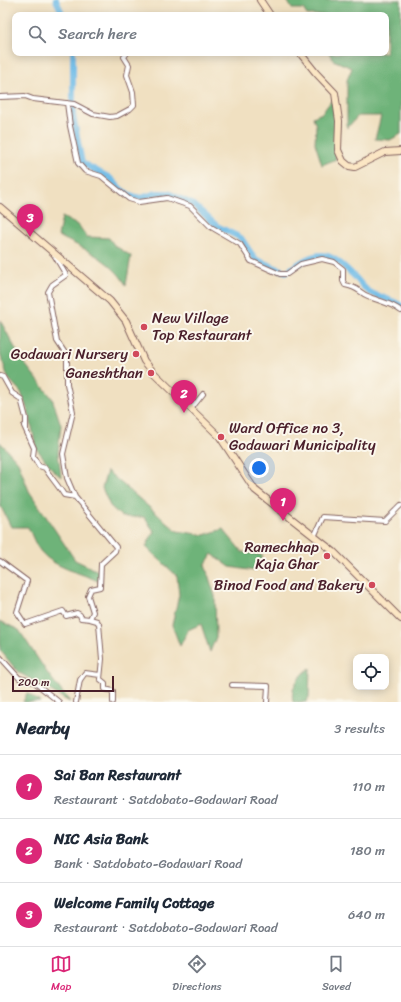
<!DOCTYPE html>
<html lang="en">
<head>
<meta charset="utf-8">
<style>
  :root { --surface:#fff; --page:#f2f2f3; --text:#1f2937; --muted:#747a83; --line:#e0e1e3; --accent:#db2777 }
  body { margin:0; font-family:Sriracha,sans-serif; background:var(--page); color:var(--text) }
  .controls { position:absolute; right:12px; bottom:12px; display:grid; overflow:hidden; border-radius:8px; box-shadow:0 2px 10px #0003 }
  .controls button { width:36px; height:36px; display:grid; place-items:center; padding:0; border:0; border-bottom:1px solid var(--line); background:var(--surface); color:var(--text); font:20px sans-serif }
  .scale { position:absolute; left:12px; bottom:10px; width:102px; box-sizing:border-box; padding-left:4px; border:2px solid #4a1f2b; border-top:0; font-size:11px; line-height:14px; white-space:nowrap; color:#4a1f2b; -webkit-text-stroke:3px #fbf7ec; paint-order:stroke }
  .you { position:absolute; left:259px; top:468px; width:14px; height:14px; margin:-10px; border:3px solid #fff; border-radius:50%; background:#1a73e8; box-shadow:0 0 0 6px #1a73e833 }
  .badge { display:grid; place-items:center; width:26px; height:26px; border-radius:50%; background:var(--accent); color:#fff; font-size:13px; font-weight:700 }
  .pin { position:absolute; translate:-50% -33px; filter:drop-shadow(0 1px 2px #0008) }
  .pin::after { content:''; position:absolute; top:21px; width:14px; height:12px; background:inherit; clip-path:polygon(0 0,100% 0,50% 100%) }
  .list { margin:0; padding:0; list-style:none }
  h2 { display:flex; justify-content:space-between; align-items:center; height:52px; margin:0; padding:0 16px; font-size:17px }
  h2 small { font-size:13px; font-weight:400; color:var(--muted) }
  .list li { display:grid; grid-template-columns:26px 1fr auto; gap:12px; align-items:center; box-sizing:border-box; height:64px; padding:0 16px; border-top:1px solid var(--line) }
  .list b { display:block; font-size:15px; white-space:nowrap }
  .list p { margin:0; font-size:13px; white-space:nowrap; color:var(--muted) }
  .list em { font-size:13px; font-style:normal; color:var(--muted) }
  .icon { flex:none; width:22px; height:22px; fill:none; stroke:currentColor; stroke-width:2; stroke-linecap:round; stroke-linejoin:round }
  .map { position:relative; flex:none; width:401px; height:702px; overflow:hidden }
  .search { position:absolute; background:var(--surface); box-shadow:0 2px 10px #0003; left:12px; right:12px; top:12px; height:44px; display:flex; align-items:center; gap:10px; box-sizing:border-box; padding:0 14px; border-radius:8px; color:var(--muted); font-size:15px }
  .sheet { height:244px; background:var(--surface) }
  nav { display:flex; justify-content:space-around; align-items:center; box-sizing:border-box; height:56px; border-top:1px solid var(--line); background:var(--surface); font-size:11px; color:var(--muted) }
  nav a { display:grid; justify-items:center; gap:2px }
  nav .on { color:var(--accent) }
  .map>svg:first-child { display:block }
</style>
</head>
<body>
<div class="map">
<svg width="401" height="702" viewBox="0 0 401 702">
  <rect width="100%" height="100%" fill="#fbf7ec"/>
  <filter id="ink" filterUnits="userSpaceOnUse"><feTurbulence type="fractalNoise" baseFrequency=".025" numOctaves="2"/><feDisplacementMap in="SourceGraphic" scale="8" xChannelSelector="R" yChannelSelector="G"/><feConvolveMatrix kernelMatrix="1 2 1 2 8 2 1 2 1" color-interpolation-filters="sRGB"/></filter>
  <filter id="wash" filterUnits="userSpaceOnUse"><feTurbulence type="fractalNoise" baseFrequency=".012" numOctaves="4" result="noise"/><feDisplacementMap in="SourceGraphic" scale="16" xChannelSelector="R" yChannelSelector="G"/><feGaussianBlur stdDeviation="0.9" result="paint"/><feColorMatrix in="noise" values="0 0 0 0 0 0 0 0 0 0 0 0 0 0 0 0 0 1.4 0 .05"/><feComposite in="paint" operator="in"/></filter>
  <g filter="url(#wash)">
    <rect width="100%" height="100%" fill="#f0e0c1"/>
    <!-- forest -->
    <path fill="#6eb379" stroke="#5c6952" d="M287 0H401V134L390 140 375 139 381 116H358L347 128V80L352 68 333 60 329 53H386V15H307L303 9H292Z
      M335 96 339 125 336 144V159L322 165 315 143 316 126 313 117 322 113Z
      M62 217 79 226 87 237 109 238 114 245 131 256 126 285C112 260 83 248 58 236Z
      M0 320 21 359 52 398 61 425 58 452 61 477 53 470 36 448 30 417 21 392 8 378 0 353Z
      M0 442 18 462 29 491 75 560 98 571 100 582C80 572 56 569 41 552 35 545 32 535 28 527H11L0 505Z
      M107 471 177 531 204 535 223 529 242 552 263 555 255 571 230 567 212 554 205 565 215 596 216 637 210 652 201 624 188 630 180 646 172 625 179 595 177 576 146 547 154 531 144 517H122L110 506 102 488Z
      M0 621 19 630 48 674 70 702 18 672 0 650Z
      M310 668 309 697 306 702H293C290 686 299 677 310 668Z
      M27 693 40 702H23Z"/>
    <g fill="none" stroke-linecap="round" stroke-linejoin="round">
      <!-- river -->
      <path stroke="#6ebbe7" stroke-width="6" d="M56 0 63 15
        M73 53V115L82 163 110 178 122 190 132 196 141 198 156 193H168L194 205 217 226 241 238 255 259 286 272C318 250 326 247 355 277 359 281 364 289 370 292 379 298 394 299 401 306"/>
    </g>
  </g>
  <g filter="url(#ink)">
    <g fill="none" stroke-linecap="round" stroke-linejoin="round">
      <!-- street casing -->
      <g stroke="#846360" stroke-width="6">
        <path id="street" d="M0 97 25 96 33 99 74 104 93 114 110 117 117 116 130 109 134 105 133 92 127 75 129 65 124 57 127 53
          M67 103 70 126 78 163 85 171 101 176 129 199 139 202 167 198 190 206 211 227 240 244 251 261 280 274H287L301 264 322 259 334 262 343 269V281L345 285C361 288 358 293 370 297 381 302 391 303 401 311
          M53 253 66 275 52 285 48 292 57 341 67 356V384L73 412 63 454 67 478 75 497 116 547 115 551 101 564 100 587 91 589 88 596 93 612 90 619 97 621 99 624 102 659 100 679 105 683V689L113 691V702
          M0 376 3 377 12 393 21 399 26 418V429
          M191 409 203 394
          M24 426 34 448 33 456 39 466 45 468C51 478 58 485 64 495L75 497
          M314 537 323 517 385 521 401 505
          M0 561 27 581 17 612 25 624 63 611 66 616 77 613 80 615 81 618 90 619
          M0 657 19 678 34 682 59 702
          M232 685 268 686 267 702
          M76 702 80 680 85 673 100 675"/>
      </g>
      <!-- secondary casing -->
      <g stroke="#846360" stroke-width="8">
        <path id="secondary" d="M260 0 270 15
          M300 53 316 73 335 93 339 121 338 150 343 161 349 166 355 167 385 152 401 151
          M0 207 110 301 126 321 144 361 154 373 220 437 255 490 334 552 401 619"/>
      </g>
      <!-- street -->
      <use href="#street" stroke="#fff" stroke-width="4"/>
      <!-- secondary -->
      <use href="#secondary" stroke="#fbe6c4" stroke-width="6"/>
    </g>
  </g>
  <!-- markers -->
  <g fill="#d1495b" stroke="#fbf7ec" stroke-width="1.5">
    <circle cx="144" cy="327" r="4"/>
    <circle cx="136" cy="354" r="4"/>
    <circle cx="151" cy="373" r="4"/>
    <circle cx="221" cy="437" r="4"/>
    <circle cx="327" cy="556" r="4"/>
    <circle cx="372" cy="585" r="4"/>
  </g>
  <g text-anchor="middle" stroke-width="4" stroke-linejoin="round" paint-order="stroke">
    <!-- poi labels -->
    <g font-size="15" fill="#4a1f2b" stroke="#fbf7ec" text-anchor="end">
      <text x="152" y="323" text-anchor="start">New Village<tspan x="152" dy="17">Top Restaurant</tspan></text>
      <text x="128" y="359">Godawari Nursery</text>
      <text x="143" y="378">Ganeshthan</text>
      <text x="229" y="433" text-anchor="start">Ward Office no 3,<tspan x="229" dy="17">Godawari Municipality</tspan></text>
      <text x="319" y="552">Ramechhap<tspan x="319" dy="17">Kaja Ghar</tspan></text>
      <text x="364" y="590">Binod Food and Bakery</text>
    </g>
  </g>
</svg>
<div class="controls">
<button><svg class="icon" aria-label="locate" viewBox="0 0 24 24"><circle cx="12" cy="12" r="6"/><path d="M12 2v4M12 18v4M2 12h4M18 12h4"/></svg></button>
</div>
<div class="scale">200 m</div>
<div class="you"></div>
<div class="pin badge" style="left:283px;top:521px">1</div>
<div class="pin badge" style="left:184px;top:413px">2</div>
<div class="pin badge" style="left:30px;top:237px">3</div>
<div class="search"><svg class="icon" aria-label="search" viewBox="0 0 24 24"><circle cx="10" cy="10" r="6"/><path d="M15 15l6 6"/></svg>Search here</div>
</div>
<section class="sheet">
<h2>Nearby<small>3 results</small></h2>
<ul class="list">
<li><span class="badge">1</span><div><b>Sai Ban Restaurant</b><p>Restaurant · Satdobato-Godawari Road</p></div><em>110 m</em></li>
<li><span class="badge">2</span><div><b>NIC Asia Bank</b><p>Bank · Satdobato-Godawari Road</p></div><em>180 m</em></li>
<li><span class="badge">3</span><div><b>Welcome Family Cottage</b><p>Restaurant · Satdobato-Godawari Road</p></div><em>640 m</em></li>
</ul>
</section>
<nav>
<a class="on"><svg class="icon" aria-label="map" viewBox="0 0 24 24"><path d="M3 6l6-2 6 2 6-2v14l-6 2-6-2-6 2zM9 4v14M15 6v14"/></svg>Map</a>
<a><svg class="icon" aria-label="directions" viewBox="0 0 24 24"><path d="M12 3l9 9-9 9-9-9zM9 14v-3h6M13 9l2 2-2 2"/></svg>Directions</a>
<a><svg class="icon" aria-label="saved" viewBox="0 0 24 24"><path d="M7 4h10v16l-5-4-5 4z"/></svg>Saved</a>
</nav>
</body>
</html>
